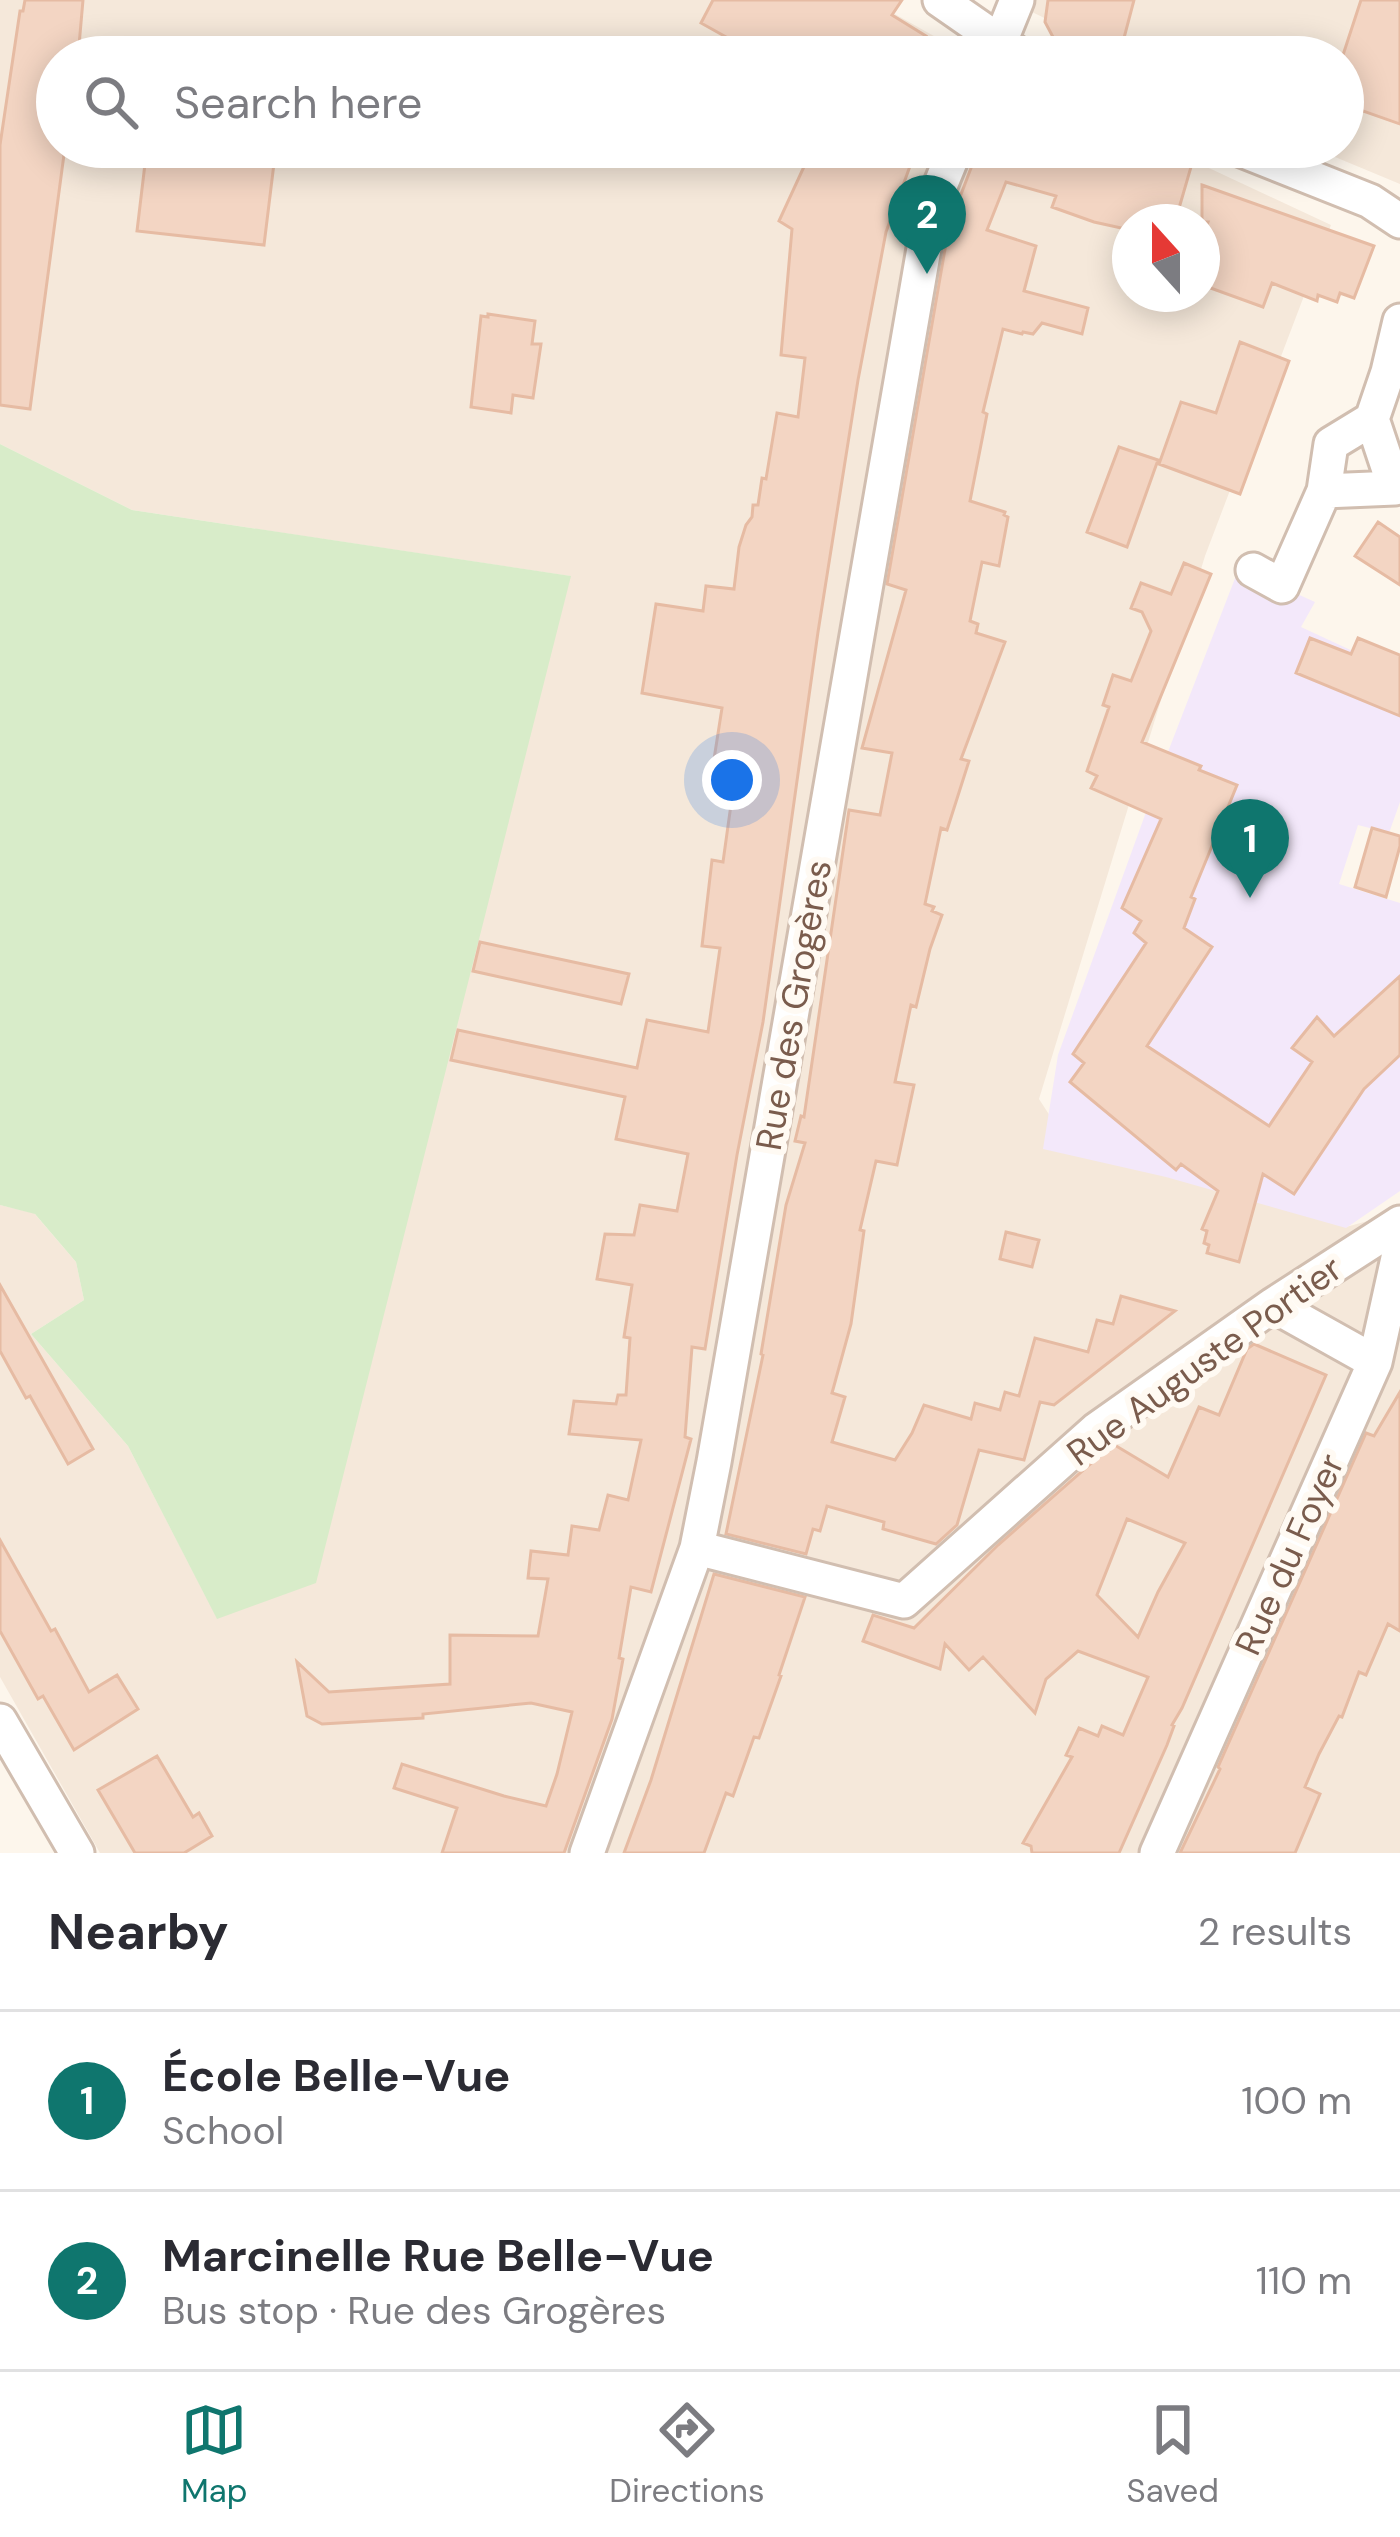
<!DOCTYPE html>
<html lang="en">
<head>
<meta charset="utf-8">
<style>
  :root { --surface:#fff; --page:#f7f7f7; --text:#2b2b33; --muted:#7c7c81; --line:#e1e1e2; --accent:#0f766e }
  body { margin:0; font-family:"DM Sans",sans-serif; background:var(--page); color:var(--text) }
  .compass { position:absolute; left:1112px; top:204px; width:108px; height:108px; border-radius:50%; background:var(--surface); box-shadow:0 6px 30px #0003; rotate:339deg }
  .you { position:absolute; left:732px; top:780px; width:42px; height:42px; margin:-30px; border:9px solid #fff; border-radius:50%; background:#1a73e8; box-shadow:0 0 0 18px #1a73e833 }
  .badge { display:grid; place-items:center; width:78px; height:78px; border-radius:50%; background:var(--accent); color:#fff; font-size:39px; font-weight:700 }
  .pin { position:absolute; translate:-50% -99px; filter:drop-shadow(0 3px 6px #0008) }
  .pin::after { content:''; position:absolute; top:63px; width:42px; height:36px; background:inherit; clip-path:polygon(0 0,100% 0,50% 100%) }
  .list { margin:0; padding:0; list-style:none }
  h2 { display:flex; justify-content:space-between; align-items:center; height:156px; margin:0; padding:0 48px; font-size:51px }
  h2 small { font-size:39px; font-weight:400; color:var(--muted) }
  .list li { display:grid; grid-template-columns:78px 1fr auto; gap:36px; align-items:center; box-sizing:border-box; height:180px; padding:0 48px; border-top:3px solid var(--line) }
  .list b { display:block; font-size:45px; white-space:nowrap }
  .list p { margin:0; font-size:39px; white-space:nowrap; color:var(--muted) }
  .list em { font-size:39px; font-style:normal; color:var(--muted) }
  .icon { flex:none; width:66px; height:66px; fill:none; stroke:currentColor; stroke-width:2; stroke-linecap:round; stroke-linejoin:round }
  .map { position:relative; flex:none; width:1400px; height:1853px; overflow:hidden }
  .search { position:absolute; background:var(--surface); box-shadow:0 6px 30px #0003; left:36px; right:36px; top:36px; height:132px; display:flex; align-items:center; gap:30px; box-sizing:border-box; padding:0 42px; border-radius:66px; color:var(--muted); font-size:45px }
  .sheet { height:516px; background:var(--surface) }
  nav { display:flex; justify-content:space-around; align-items:center; box-sizing:border-box; height:168px; border-top:3px solid var(--line); background:var(--surface); font-size:33px; color:var(--muted) }
  nav a { display:grid; justify-items:center; gap:6px }
  nav .on { color:var(--accent) }
  .map>svg:first-child { display:block }
</style>
</head>
<body>
<div class="map">
<svg width="1400" height="1853" viewBox="0 0 1400 1853">
  <rect width="100%" height="100%" fill="#fdf6ec"/>
  <!-- residential -->
  <path fill="#f5e8da" fill-rule="evenodd" d="M0 0H870L971 57H57V147H1164L1331 225 1205 556 1039 1099 1070 1147 1346 1227 1400 1212V1853H100L0 1677V1205L34 1213 76 1262 84 1300 31 1334 128 1446 217 1618 570 576 132 510 0 444ZM1130 222H1202V294H1130Z
    M1007 0H1400V184L1311 147H1343V57H1125Z"/>
  <!-- education -->
  <path fill="#f3e8fa" d="M1239 568 1315 602 1301 627 1400 673V802L1389 833 1358 825 1339 884 1400 903V1191L1346 1228 1166 1177 1043 1149 1058 1055 1166 757Z"/>
  <!-- green -->
  <path fill="#d8ecc9" d="M0 444 132 510 571 576 316 1583 217 1619 128 1446 31 1334 84 1300 76 1262 35 1214 0 1205Z"/>
  <!-- building -->
  <path fill="#f3d5c3" stroke="#e6bba3" stroke-width="3" fill-rule="evenodd" d="M25 0H83L78 57H57V147H65L30 409 0 405V145L20 11H23Z
    M713 0H902L892 15 926 36 913 57H895L873 44 866 57H762L701 23Z
    M1048 0H1134L1119 57H1081L1054 39 1045 22Z
    M1361 0H1400V124L1343 104V55Z
    M147 147 180 151V147H276L264 245 137 231Z
    M813 147H917L886 232 858 380 818 632 763 1022 737 1155 705 1349 692 1347 685 1437 691 1439 651 1592 631 1587 619 1658 623 1659 612 1719 564 1853H442L457 1808 394 1788 402 1764 504 1796 546 1806 557 1774 572 1712 531 1703 423 1714V1718L322 1724 307 1716 297 1662 329 1692 450 1684V1635L538 1636 548 1579 528 1578 531 1551 568 1555 572 1526 599 1530 608 1495 628 1500 641 1440 569 1434 574 1401 616 1404 618 1395H626L630 1338 624 1337 632 1285 597 1279 605 1234 634 1235 640 1205 677 1211 688 1154 616 1139 625 1097 451 1060 458 1030 637 1068 647 1020 708 1032 720 948 702 946 712 860 723 862 734 783 714 781 715 772H712L722 708 642 693 656 604 703 611 706 586 734 589 739 547 746 525 752 517 753 505H758L762 478 766 479 777 413 798 417 805 358 781 355 792 229 779 221Z
    M979 147H1140L1191 167 1175 222H1130V230L1094 222 1052 207 1056 196 1006 182 987 230 1036 246 1024 291 1088 308 1082 334 1042 323 1033 334 1023 332 1022 334 1003 329 983 412 987 414 970 501 1005 512 1004 515 1008 517 999 566 982 562 970 621 978 624 976 633 1005 642 961 759 969 761 947 830 941 828 925 904 934 907 932 911 942 915 930 949 916 1007 911 1005 895 1082 914 1085 897 1165 876 1161 860 1230 864 1231 851 1324 832 1393 845 1397 832 1442 895 1460 912 1433 924 1405 971 1419 975 1403 1000 1410 1005 1392 1019 1396 1035 1338 1088 1352 1097 1320 1113 1324 1121 1296 1175 1311 1054 1405 1040 1402 1024 1460 979 1450 957 1525 936 1544 883 1529 884 1522 827 1506 820 1531 813 1529 806 1554 726 1534 763 1355 761 1354 786 1205 805 1143 795 1141 801 1116 804 1117 849 810 880 815 892 753 862 748 906 590 887 584 949 226Z
    M1202 185 1374 246 1354 298 1340 293 1337 302 1318 295 1317 301 1272 283 1263 307 1202 285V238L1208 222H1202Z
    M488 314 535 321 532 344H541L533 398 513 395 511 413 471 407 481 316 488 317Z
    M1240 342 1289 361 1240 494 1159 464 1181 402 1216 413Z
    M1119 447 1158 460 1127 547 1087 532Z
    M1378 522 1400 537V585L1355 556Z
    M1184 563 1211 574 1142 742 1201 766 1199 770 1237 785 1191 897 1195 899 1184 928 1212 947 1147 1046 1269 1126 1312 1062 1292 1048 1317 1017 1334 1036 1400 976V1055L1364 1089 1294 1194 1263 1174 1239 1262 1207 1253 1209 1245 1204 1243 1207 1231 1202 1229 1218 1191 1181 1164 1176 1170 1070 1082 1084 1063 1073 1054 1146 943 1134 933 1141 921 1122 908 1161 819 1091 788 1097 776 1087 771 1109 707 1103 705 1113 675 1131 681 1151 631 1142 612 1131 608 1141 583 1171 594Z
    M1310 638 1351 654 1358 638 1400 655V716L1296 673Z
    M1372 828 1400 836V846L1386 897 1355 887Z
    M480 942 629 974 621 1004 473 971Z
    M1006 1232 1039 1240 1032 1267 1000 1259Z
    M0 1285 93 1449 68 1464 30 1396 26 1398 0 1351Z
    M1254 1344 1326 1375 1182 1708 1172 1725 1174 1726 1167 1745 1119 1853H1032L1031 1846 1023 1843 1072 1757 1066 1755 1079 1728 1098 1736 1102 1726 1123 1735 1148 1677 1078 1651 1046 1679 1035 1713 983 1657 969 1670 945 1644 940 1669 863 1641 873 1615 914 1628 998 1545 1113 1444 1168 1477 1199 1407 1219 1415 1247 1349ZM1127 1519 1185 1543 1158 1592 1138 1637 1097 1595Z
    M1400 1392V1631L1388 1624 1366 1675 1359 1672 1342 1717 1339 1716 1319 1754 1305 1787 1320 1794 1295 1853H1180L1220 1769 1218 1767 1366 1433 1374 1436Z
    M0 1540 51 1631 55 1629 89 1692 117 1675 138 1709 74 1750 43 1696 38 1699 0 1631Z
    M714 1574 805 1597 779 1675 781 1676 759 1738 754 1737 733 1796 726 1793 704 1853H624L651 1780Z
    M157 1756 193 1817 199 1813 212 1836 184 1853H135L98 1790Z"/>
  <g fill="none" stroke-linecap="round" stroke-linejoin="round">
    <!-- minor casing -->
    <g stroke="#d1beb0" stroke-width="39">
      <path id="minor" d="M940 0 1022 57
        M994 57 1017 0
        M1234 147 1370 201 1400 221
        M1372 419 1388 372 1400 321
        M1253 570 1282 586 1324 491 1331 444 1372 419 1395 488 1324 491
        M1273 1305 1375 1362
        M697 1548 904 1601 1096 1430 1273 1305 1400 1223
        M0 1721 77 1853
        M587 1853 697 1548 714 1462 931 208 956 147
        M1157 1853 1375 1362 1400 1249"/>
    </g>
    <!-- minor -->
    <use href="#minor" stroke="#fff" stroke-width="33"/>
  </g>
  <g text-anchor="middle" stroke-width="12" stroke-linejoin="round" paint-order="stroke">
    <!-- street labels -->
    <g font-size="36" fill="#7a5c4d" stroke="#fffaf3">
      <text transform="translate(793 1005) rotate(-80)" y="13">Rue des Grogères</text>
      <text transform="translate(1204 1360) rotate(-36)" y="13">Rue Auguste Portier</text>
      <text transform="translate(1289 1554) rotate(-66)" y="13">Rue du Foyer</text>
    </g>
  </g>
</svg>
<svg class="compass" viewBox="-18 -18 36 36"><path d="M0-13l5 13h-10z" fill="#e53935"/><path d="M0 13l5-13h-10z" fill="#7c7c81"/></svg>
<div class="you"></div>
<div class="pin badge" style="left:1250px;top:898px">1</div>
<div class="pin badge" style="left:927px;top:274px">2</div>
<div class="search"><svg class="icon" aria-label="search" viewBox="0 0 24 24"><circle cx="10" cy="10" r="6"/><path d="M15 15l6 6"/></svg>Search here</div>
</div>
<section class="sheet">
<h2>Nearby<small>2 results</small></h2>
<ul class="list">
<li><span class="badge">1</span><div><b>École Belle-Vue</b><p>School</p></div><em>100 m</em></li>
<li><span class="badge">2</span><div><b>Marcinelle Rue Belle-Vue</b><p>Bus stop · Rue des Grogères</p></div><em>110 m</em></li>
</ul>
</section>
<nav>
<a class="on"><svg class="icon" aria-label="map" viewBox="0 0 24 24"><path d="M3 6l6-2 6 2 6-2v14l-6 2-6-2-6 2zM9 4v14M15 6v14"/></svg>Map</a>
<a><svg class="icon" aria-label="directions" viewBox="0 0 24 24"><path d="M12 3l9 9-9 9-9-9zM9 14v-3h6M13 9l2 2-2 2"/></svg>Directions</a>
<a><svg class="icon" aria-label="saved" viewBox="0 0 24 24"><path d="M7 4h10v16l-5-4-5 4z"/></svg>Saved</a>
</nav>
</body>
</html>
